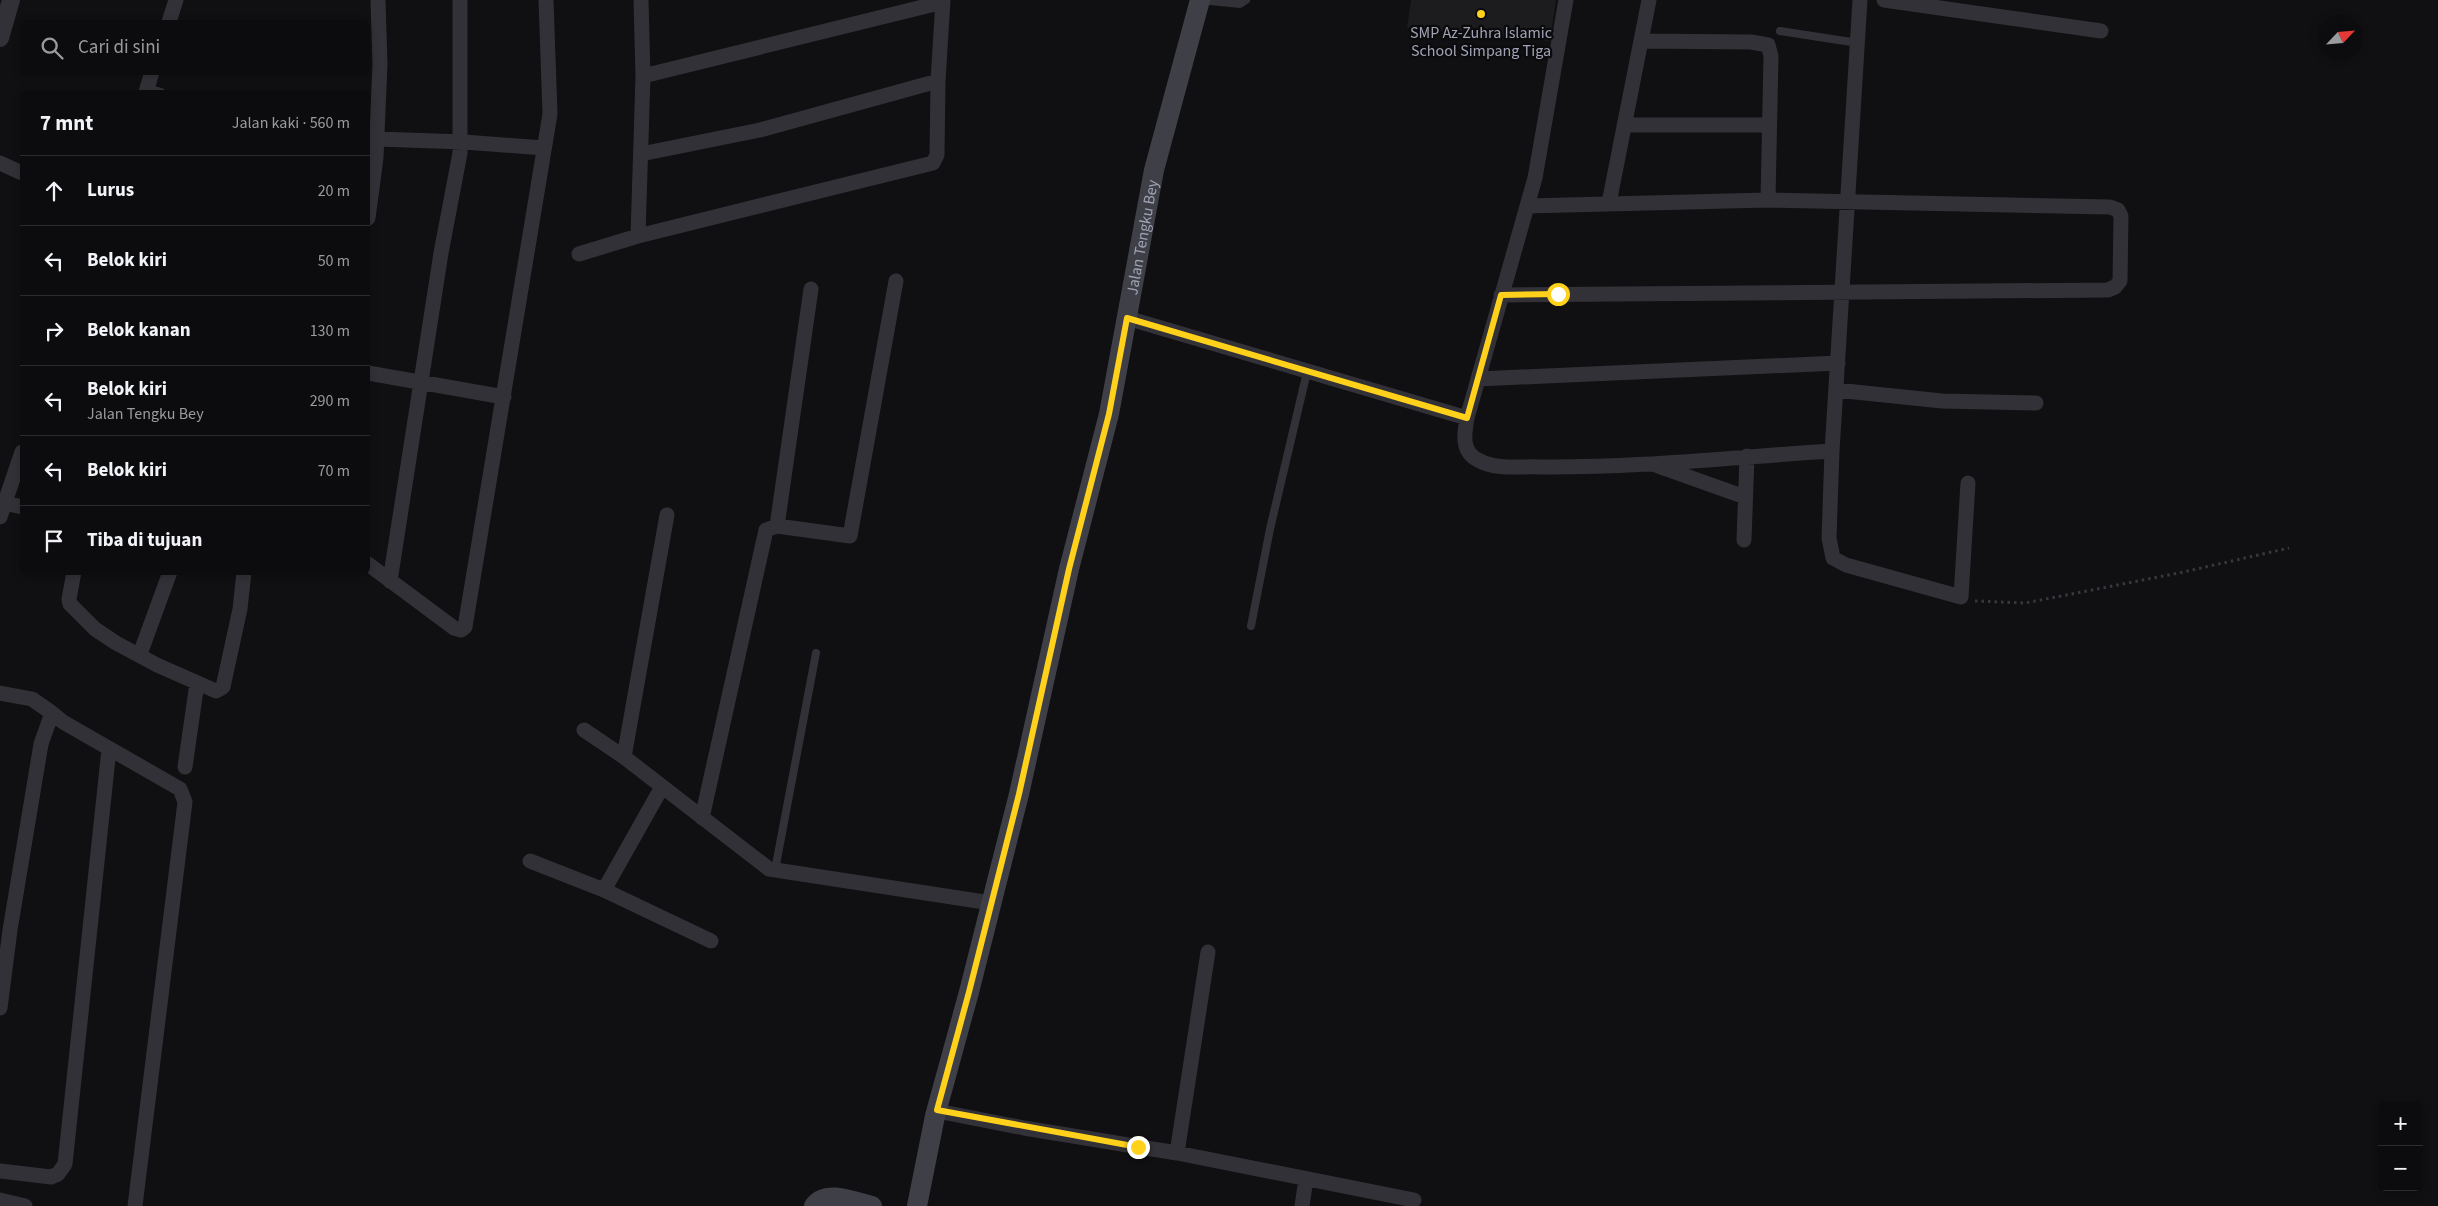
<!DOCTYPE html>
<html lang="id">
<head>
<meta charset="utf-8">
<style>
  :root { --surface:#0c0c0e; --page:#1a1a1c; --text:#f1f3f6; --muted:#9a9b9e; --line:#2c2c2e }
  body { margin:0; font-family:"Source Sans 3",sans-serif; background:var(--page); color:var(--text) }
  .controls { position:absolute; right:15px; bottom:15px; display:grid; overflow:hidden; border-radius:8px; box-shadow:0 2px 8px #0003 }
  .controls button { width:45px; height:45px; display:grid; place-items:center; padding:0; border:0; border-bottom:1px solid var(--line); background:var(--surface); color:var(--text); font:25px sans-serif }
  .compass { position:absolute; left:2318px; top:15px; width:45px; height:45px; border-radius:50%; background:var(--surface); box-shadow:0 2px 8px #0003; rotate:64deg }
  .stop { position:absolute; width:15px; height:15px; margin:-11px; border:4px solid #ffd11b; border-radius:50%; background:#fff }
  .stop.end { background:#ffd11b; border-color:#fff; box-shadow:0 1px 5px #0008 }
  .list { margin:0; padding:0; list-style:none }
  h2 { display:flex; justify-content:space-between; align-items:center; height:65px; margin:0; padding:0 20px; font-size:21px }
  h2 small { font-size:16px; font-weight:400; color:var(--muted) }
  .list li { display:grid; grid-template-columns:32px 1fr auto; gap:15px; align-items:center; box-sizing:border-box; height:70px; padding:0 20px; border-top:1px solid var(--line) }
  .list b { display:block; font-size:19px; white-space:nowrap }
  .list p { margin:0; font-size:16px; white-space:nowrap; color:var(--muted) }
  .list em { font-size:16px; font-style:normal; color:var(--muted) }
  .icon { flex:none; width:28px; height:28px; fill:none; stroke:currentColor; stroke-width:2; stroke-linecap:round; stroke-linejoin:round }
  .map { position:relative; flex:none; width:2438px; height:1206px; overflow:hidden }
  .search { position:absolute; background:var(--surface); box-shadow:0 2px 8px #0003; left:20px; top:20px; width:350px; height:55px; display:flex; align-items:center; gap:12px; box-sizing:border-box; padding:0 18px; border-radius:8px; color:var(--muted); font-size:19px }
  .panel { position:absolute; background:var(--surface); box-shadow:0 2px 8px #0003; left:20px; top:90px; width:350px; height:485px; border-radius:8px }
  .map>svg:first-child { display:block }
</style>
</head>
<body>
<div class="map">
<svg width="2438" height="1206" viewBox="0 0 2438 1206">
  <rect width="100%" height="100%" fill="#101012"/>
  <!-- built -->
  <path fill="#1c1c1f" d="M1411 0H1556L1550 41 1407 28Z"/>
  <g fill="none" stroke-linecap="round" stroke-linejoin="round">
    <!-- path -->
    <path stroke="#37383e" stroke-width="3" stroke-dasharray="2.5 4" stroke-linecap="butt" d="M1975 601 2025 603 2179 573 2289 548"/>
    <!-- service -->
    <path stroke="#313137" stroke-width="8" d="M1200 0 1240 4 1246 0
      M1780 31 1858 43
      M147 88 161 92
      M1251 626 1270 529 1307 372
      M775 870 816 653"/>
    <!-- minor -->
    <path stroke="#313137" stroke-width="15" d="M1566 0 1535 178 1467 418C1464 435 1461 453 1480 461 1497 470 1521 466 1540 467 1637 468 1735 457 1832 451
      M1860 0 1832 451 1829 538 1833 558 1846 565 1961 597 1968 483
      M1884 0 2101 31
      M169 22 176 0
      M1641 41 1751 42 1768 45 1771 56 1768 200
      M643 76 943 2
      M146 92 152 72
      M1624 125H1768
      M377 139 464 142 544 148
      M641 154 760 130 938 81
      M0 163 22 173
      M1609 203 1649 0
      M368 218 376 158 380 64 378 0
      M638 236 643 76 641 0
      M579 254 638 236 933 163 937 155 938 81 943 0
      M1501 295 2108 290 2115 287 2120 281 2121 216 2118 210 2110 207 1768 200 1527 206
      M1127 318 1467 418
      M368 373 504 397
      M1478 379 1838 363
      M1836 390 1942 401 2036 403
      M1658 466 1745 497
      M5 503 22 507
      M667 515 624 757 769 869 991 903
      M0 517 22 452
      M777 526 811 289
      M1744 540 1747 456
      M368 564 454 628 461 630 465 627 550 114 546 0
      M74 572 69 599 70 604 95 629 116 643 157 665 216 691 223 687 240 609 244 572
      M390 581 441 253 460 153V0
      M140 654 170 572
      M0 693 32 699 52 713
      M584 730 624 757
      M185 767 197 683
      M702 818 766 530 777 526 850 536 896 281
      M530 861 604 890 662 787
      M604 890 711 941
      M0 1008 10 930 41 744 52 713 63 722 180 789 185 802 135 1206
      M937 1111 1024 1128 1177 1153 1414 1200
      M1177 1153 1208 952
      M0 1171 51 1177 58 1174 65 1164 109 749
      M0 1200 25 1206
      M1302 1206 1306 1179"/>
    <!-- tertiary -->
    <path stroke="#313137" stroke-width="18" d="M0 38 11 0"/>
    <!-- secondary -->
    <g stroke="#3f4047" stroke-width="20">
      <path d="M814 1206C827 1189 854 1202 872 1206"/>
      <path id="s1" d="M917 1206 935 1116 969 992 1019 794 1069 569 1109 414 1154 170 1200 0"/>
    </g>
  </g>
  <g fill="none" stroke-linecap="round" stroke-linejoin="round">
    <!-- route -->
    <path stroke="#ffd11b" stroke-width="6" d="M1138 1147 937 1110 969 992 1019 794 1069 569 1109 414 1127 318 1467 418 1501 295 1558 294"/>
  </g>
  <!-- markers -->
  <circle fill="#ffd11b" stroke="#0b0b0d" stroke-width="2" cx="1481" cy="14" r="5"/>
  <g text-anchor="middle" stroke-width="4.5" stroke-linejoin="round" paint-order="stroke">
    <!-- poi labels -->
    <g font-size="16" fill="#a0a3b4" stroke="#0b0b0d">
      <text x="1481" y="38">SMP Az-Zuhra Islamic<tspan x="1481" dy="18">School Simpang Tiga</tspan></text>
    </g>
    <!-- street labels -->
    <g font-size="16" fill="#a0a3b4" stroke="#0b0b0d">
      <text dy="6" stroke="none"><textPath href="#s1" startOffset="995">Jalan Tengku Bey</textPath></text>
    </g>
  </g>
</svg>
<div class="controls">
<button>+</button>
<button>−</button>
</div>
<svg class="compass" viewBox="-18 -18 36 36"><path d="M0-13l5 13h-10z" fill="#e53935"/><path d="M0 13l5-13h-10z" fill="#9a9b9e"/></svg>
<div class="stop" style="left:1558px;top:294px"></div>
<div class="stop end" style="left:1138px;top:1147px"></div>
<div class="search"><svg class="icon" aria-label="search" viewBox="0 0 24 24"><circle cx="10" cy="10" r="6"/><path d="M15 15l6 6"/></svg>Cari di sini</div>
<section class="panel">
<h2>7 mnt<small>Jalan kaki · 560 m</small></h2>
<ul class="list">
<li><svg class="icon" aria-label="ahead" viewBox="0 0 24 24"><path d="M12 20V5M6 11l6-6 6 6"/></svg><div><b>Lurus</b></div><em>20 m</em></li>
<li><svg class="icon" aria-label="left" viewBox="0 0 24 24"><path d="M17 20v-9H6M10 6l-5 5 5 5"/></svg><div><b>Belok kiri</b></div><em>50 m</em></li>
<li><svg class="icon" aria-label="right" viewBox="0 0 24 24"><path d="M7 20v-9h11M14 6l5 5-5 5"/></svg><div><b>Belok kanan</b></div><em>130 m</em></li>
<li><svg class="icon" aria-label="left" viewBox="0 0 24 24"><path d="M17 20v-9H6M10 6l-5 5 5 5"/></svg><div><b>Belok kiri</b><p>Jalan Tengku Bey</p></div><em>290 m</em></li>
<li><svg class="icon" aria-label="left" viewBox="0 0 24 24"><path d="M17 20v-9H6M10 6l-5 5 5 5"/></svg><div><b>Belok kiri</b></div><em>70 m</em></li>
<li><svg class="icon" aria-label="arrive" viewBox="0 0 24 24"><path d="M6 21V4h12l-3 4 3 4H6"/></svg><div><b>Tiba di tujuan</b></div></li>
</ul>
</section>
</div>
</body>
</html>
